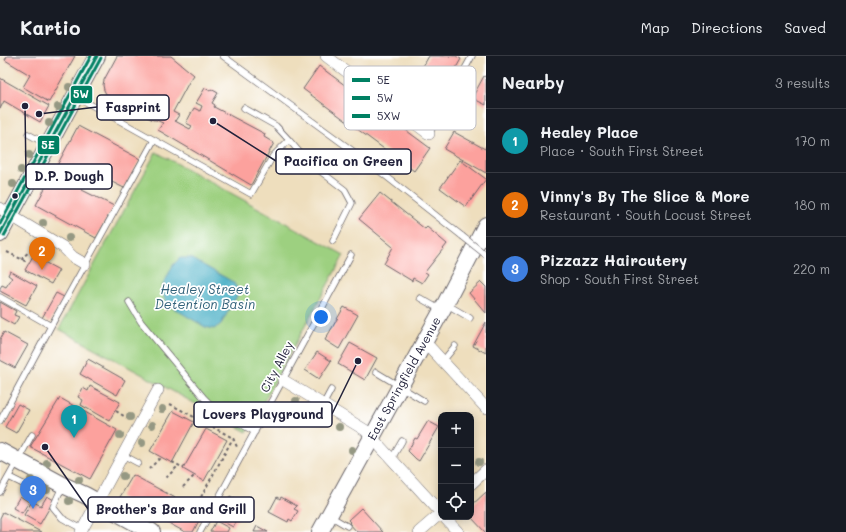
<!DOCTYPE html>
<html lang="en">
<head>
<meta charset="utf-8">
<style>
  :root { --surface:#171b24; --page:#242831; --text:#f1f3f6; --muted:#9ea1a6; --line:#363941; --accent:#8c9099 }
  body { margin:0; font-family:Mali,sans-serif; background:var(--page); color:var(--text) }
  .controls { position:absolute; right:12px; bottom:12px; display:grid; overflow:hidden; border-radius:8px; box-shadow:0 2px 10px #0003 }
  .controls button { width:36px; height:36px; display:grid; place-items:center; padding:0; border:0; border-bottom:1px solid var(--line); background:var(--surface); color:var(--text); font:20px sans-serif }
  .you { position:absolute; left:321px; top:261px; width:14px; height:14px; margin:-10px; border:3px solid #fff; border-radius:50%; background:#1a73e8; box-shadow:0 0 0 6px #1a73e833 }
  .badge { display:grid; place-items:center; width:26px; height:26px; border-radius:50%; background:var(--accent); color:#fff; font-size:13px; font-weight:700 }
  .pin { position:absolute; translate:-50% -33px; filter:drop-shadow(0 1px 2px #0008) }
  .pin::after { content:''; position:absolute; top:21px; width:14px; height:12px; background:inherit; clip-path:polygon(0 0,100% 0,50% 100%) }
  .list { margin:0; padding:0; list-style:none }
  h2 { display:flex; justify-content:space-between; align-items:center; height:52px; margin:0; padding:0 16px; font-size:17px }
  h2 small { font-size:13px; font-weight:400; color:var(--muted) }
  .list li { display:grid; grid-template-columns:26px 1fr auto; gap:12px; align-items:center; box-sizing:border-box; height:64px; padding:0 16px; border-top:1px solid var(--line) }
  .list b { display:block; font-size:15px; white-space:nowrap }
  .list p { margin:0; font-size:13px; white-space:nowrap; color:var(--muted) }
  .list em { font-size:13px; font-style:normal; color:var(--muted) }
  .icon { flex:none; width:22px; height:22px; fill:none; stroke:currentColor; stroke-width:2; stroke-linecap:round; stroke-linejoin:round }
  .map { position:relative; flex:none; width:486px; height:476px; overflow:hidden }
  header { display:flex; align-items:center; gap:24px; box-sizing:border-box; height:56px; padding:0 20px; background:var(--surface); border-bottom:1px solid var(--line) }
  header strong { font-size:19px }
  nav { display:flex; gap:22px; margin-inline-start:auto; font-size:14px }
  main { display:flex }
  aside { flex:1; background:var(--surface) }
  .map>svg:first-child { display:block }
</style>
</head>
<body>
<header>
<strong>Kartio</strong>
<nav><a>Map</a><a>Directions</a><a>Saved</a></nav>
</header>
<main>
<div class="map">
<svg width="486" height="476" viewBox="0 0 486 476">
  <rect width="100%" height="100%" fill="#fff"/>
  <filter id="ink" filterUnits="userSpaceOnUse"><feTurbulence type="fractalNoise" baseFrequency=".025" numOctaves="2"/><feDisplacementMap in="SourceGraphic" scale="8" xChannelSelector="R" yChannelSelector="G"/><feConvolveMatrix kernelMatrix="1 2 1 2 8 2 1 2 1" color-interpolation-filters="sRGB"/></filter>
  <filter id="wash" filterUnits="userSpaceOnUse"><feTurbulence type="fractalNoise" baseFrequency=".012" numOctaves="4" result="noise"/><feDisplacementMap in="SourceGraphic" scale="16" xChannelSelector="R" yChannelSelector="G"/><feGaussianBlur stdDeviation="0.9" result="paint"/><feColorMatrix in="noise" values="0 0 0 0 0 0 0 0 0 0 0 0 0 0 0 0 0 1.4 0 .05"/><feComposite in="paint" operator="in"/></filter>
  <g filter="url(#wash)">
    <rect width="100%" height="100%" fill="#eedebd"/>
    <!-- green -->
    <path fill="#9dd080" stroke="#60795e" d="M156 96 344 199 247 376 59 273Z"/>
    <!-- water -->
    <path fill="#44adc4" stroke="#336880" d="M180 202H191L233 226 237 232V240L221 268 214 273 205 271 170 250 164 242 163 229 173 209Z"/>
    <g id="blocks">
      <!-- building -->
      <path fill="#fca19d" d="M7 0H75L49 46 23 31 30 19 5 4Z
        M117 0H171L194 19 189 26 173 56 179 59 175 65 190 73 192 70 186 67 194 52 200 55 202 50 196 47 205 32 210 35 211 33 218 37 212 47 215 49 214 51 265 78 264 81 274 87 251 129 158 74 163 67 156 64H153L113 43 106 38 104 34 103 29 104 24Z
        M429 0H456L461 3 427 63 404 43Z
        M319 10 430 92 414 115 303 33Z
        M484 20 486 21V49L472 42Z
        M0 22 49 50 40 66 4 45 0 53Z
        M78 70 140 103 124 132 92 116 86 118 80 128 82 134 114 150 96 182 36 149Z
        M454 76 485 93 486 90V117L444 93Z
        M460 104 486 123 466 151 440 132Z
        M380 137 425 173 427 171 447 188 425 216 428 218 422 227 413 222 412 225 384 208 393 191 359 163Z
        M33 200 59 214 51 228 25 214Z
        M10 215 37 230 26 249 0 235V232L2 229 6 231 12 222 8 219Z
        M481 226 486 231V257L469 237Z
        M56 237 64 241 50 266 42 262Z
        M0 246 16 255 14 259 19 261 14 269 0 261Z
        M344 251 358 259 339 293 325 284Z
        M486 266V297L473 290Z
        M4 276 28 289 15 312 0 304V283Z
        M350 287 377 302 365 324 338 308Z
        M317 296 331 305 319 323 305 314Z
        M88 303 125 324 117 339 80 318Z
        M90 330 120 346 109 365 81 349 83 344 78 341 83 332 88 335Z
        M60 342 117 374 90 423 30 391Z
        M18 348 29 354 16 377 5 371Z
        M173 355 194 366 172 407 150 395Z
        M428 365 439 371 419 405 416 403 408 395 415 382 417 383Z
        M206 373 227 384 204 425 183 413Z
        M133 419 203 457 193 476H185L120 441Z
        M486 436V476H485L471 461V450Z
        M20 440 29 446 22 457 13 452Z
        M47 440 54 444 40 468 24 459 32 445 41 450Z
        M230 440 241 446 238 452 226 446Z
        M277 441 280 443 281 441 297 450 294 453 298 455 292 465 289 463 288 466 269 456Z
        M230 450 241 456 233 471 220 464 221 461 218 460 223 452 227 454Z
        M361 452 383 476H357L349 467 350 466 348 464Z
        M3 456 41 476H0V462Z
        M216 465 229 472 227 476H210Z
        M257 470 268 476H254Z"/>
    </g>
  </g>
  <g filter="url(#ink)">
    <use href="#blocks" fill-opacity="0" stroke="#696468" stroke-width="1"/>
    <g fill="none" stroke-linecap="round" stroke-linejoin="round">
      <!-- lane casing -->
      <g stroke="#696468" stroke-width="7">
        <path id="lane" d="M223 0 368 106 462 180
          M77 41 251 138 273 100 289 84 307 105 345 134 352 147 333 185
          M244 52 276 70 289 84
          M28 78 46 88
          M429 78 472 0
          M0 241 51 270 0 365
          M420 242 441 254
          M129 246 141 266 204 342 216 354 255 376
          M446 248 470 262
          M51 270 154 84
          M443 305 455 290
          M376 316 424 345
          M323 349 331 334
          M123 399 138 407
          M391 404 402 385
          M9 421 31 432
          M62 431 53 451 62 462 82 473
          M0 436 32 379
          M330 460 347 470
          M200 476 351 199"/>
      </g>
      <!-- street casing -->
      <g stroke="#696468" stroke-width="12">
        <path id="street" d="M326 0 429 78
          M0 152 10 159 63 191 73 201 85 208
          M425 286 486 352
          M283 324 365 374 441 457
          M471 428 486 414
          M444 461 458 476
          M81 476 158 334
          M419 476 441 457"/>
      </g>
      <!-- secondary casing -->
      <g stroke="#696468" stroke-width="18">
        <g id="secondary">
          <path d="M0 178 97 0"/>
          <path d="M0 395 63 429 85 439 152 476"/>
          <path id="s1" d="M320 476 442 254 486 169"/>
        </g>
      </g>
      <!-- path -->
      <path stroke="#696468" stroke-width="2" stroke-dasharray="3 3" stroke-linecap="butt" d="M33 193 39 196
        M7 196 29 207
        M22 204 23 201 36 190
        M170 348 233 382 237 391
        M116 355 127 362
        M172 406 184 412
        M149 413 161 401
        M166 422 179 409
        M183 431 194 420
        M201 441 233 382"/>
      <!-- lane -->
      <use href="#lane" stroke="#fff" stroke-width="5.5"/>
      <!-- street -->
      <use href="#street" stroke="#fff" stroke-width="11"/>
      <!-- secondary -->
      <use href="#secondary" stroke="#fff" stroke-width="16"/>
      <!-- lane-bridge casing -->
      <g stroke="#696468" stroke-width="7" stroke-linecap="butt">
        <path id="lane-bridge" d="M462 180 486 199"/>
      </g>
      <!-- lane-bridge -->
      <use href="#lane-bridge" stroke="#fff" stroke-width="5.5"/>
      <!-- bus-1 casing -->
      <g stroke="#fff" stroke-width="6">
        <path id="bus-1" d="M0 178 97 0"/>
      </g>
      <!-- bus-2 casing -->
      <g stroke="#fff" stroke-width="6">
        <path id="bus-2" d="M4 180 101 2"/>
      </g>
      <!-- bus-3 casing -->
      <g stroke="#fff" stroke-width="6">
        <path id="bus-3" d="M0 168 91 0"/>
      </g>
      <!-- bus-1 -->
      <use href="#bus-1" stroke="#008063" stroke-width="3"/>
      <!-- bus-2 -->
      <use href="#bus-2" stroke="#008063" stroke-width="3"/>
      <!-- bus-3 -->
      <use href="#bus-3" stroke="#008063" stroke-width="3"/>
    </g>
    <!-- trees -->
    <g fill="#959883">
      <circle cx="69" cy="31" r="4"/>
      <circle cx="58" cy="51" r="4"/>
      <circle cx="49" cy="67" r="4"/>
      <circle cx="29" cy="99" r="4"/>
      <circle cx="21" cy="114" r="4"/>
      <circle cx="13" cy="128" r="4"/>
      <circle cx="43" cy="167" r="4"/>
      <circle cx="69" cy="182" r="4"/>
      <circle cx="296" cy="345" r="4"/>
      <circle cx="162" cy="353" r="4"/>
      <circle cx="130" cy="361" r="4"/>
      <circle cx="152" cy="369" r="4"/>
      <circle cx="339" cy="371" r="4"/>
      <circle cx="120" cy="379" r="4"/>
      <circle cx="142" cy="387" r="4"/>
      <circle cx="352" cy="394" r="4"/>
      <circle cx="479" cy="406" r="4"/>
      <circle cx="47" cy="407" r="4"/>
      <circle cx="123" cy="420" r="4"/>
      <circle cx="31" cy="424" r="4"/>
      <circle cx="79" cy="424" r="4"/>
      <circle cx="47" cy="434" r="4"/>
      <circle cx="69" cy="445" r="4"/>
      <circle cx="152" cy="464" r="4"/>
    </g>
  </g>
  <!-- markers -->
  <circle fill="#22223b" stroke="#fff" stroke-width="1.5" cx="15" cy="140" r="3.5"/>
  <g text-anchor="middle" stroke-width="3.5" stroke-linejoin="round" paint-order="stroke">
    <!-- street labels -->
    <g font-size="12" fill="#22223b" stroke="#fff">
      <text transform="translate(277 311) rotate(-62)" y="4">City Alley</text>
      <text dy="4" stroke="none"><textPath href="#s1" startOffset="175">East Springfield Avenue</textPath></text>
    </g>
    <!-- water labels -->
    <g font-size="13" font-style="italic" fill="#316179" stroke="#fff">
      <text x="205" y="238">Healey Street<tspan x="205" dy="15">Detention Basin</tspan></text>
    </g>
  </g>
  <!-- legend -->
  <rect x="344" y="10" width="132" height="64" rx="6" fill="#fff" stroke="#bdbdc4" stroke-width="1"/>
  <rect x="352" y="22" width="18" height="4" fill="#008063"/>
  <rect x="352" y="40" width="18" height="4" fill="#008063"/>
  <rect x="352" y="58" width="18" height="4" fill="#008063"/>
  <g font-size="11" fill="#22223b">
    <text x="377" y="28">5E</text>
    <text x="377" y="46">5W</text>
    <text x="377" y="64">5XW</text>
  </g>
  <!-- callouts -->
  <path fill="none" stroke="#22223b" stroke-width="1.5" d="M39 58L97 51M213 65L276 105M25 50L26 121M358 305L332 358M45 391L88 453"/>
  <g fill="#22223b" stroke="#fff" stroke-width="1.5">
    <circle cx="39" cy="58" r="4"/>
    <circle cx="213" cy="65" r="4"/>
    <circle cx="25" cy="50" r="4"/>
    <circle cx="358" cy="305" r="4"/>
    <circle cx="45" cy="391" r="4"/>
  </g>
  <g fill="#fff" stroke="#22223b" stroke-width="1.5">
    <rect x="97" y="39" width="72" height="25" rx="4"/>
    <rect x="276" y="93" width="135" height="25" rx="4"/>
    <rect x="26" y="108" width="86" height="25" rx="4"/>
    <rect x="194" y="346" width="138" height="25" rx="4"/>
    <rect x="88" y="441" width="166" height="25" rx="4"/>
  </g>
  <g font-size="13" text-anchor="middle" font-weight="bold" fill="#22223b">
    <text x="133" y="56">Fasprint</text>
    <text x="343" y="110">Pacifica on Green</text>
    <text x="69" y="125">D.P. Dough</text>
    <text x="263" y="363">Lovers Playground</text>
    <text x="171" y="458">Brother's Bar and Grill</text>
  </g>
  <g stroke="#fff" stroke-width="1.5">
    <rect x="70" y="29" width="23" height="19" rx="4" fill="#008063"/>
    <rect x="37" y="79" width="23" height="20" rx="4" fill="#008063"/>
  </g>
  <g font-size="11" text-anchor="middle" font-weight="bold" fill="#fff">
    <text x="81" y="42">5W</text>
    <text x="48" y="93">5E</text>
  </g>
</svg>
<div class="controls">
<button>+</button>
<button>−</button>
<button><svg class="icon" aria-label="locate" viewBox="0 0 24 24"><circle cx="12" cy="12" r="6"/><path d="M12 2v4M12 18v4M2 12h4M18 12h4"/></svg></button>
</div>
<div class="you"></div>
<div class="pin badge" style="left:74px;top:382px;background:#0f9aa8">1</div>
<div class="pin badge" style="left:42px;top:214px;background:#e8710a">2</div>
<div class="pin badge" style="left:33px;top:453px;background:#3f7fe0">3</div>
</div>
<aside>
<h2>Nearby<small>3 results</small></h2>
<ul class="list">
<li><span class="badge" style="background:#0f9aa8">1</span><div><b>Healey Place</b><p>Place · South First Street</p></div><em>170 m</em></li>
<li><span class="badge" style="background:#e8710a">2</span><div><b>Vinny's By The Slice &amp; More</b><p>Restaurant · South Locust Street</p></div><em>180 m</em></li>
<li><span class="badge" style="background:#3f7fe0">3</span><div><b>Pizzazz Haircutery</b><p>Shop · South First Street</p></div><em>220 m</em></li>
</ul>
</aside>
</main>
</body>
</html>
